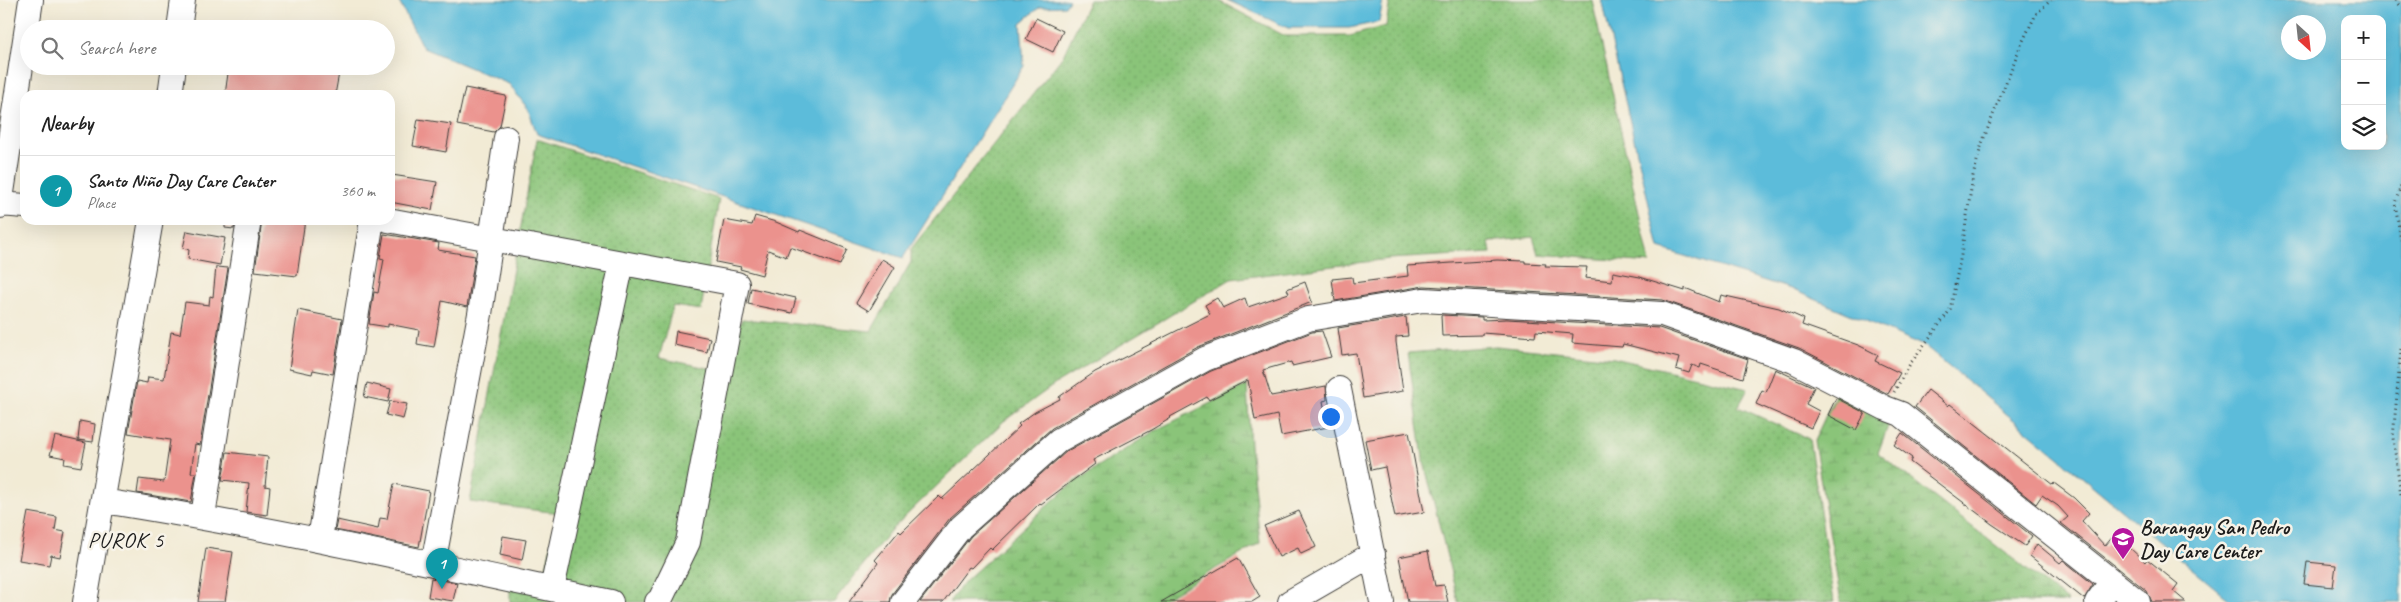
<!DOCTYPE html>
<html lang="en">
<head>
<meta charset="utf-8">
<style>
  :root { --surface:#fff; --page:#f6f6f6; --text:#222; --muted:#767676; --line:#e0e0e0; --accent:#1a73e8 }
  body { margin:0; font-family:Caveat,sans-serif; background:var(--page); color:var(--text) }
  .controls { position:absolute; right:15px; top:15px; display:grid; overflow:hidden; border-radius:10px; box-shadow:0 5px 20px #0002 }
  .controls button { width:45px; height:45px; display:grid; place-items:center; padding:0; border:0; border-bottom:1px solid var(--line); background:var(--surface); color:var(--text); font:25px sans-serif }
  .compass { position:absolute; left:2281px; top:15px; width:45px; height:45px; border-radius:50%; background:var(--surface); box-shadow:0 5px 20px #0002; rotate:153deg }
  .you { position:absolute; left:1330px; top:416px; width:18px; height:18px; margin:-12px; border:4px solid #fff; border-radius:50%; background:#1a73e8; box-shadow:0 0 0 8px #1a73e833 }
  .badge { display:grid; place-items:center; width:32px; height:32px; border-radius:50%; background:var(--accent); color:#fff; font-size:16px; font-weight:700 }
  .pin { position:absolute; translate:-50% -41px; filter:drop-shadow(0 1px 2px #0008) }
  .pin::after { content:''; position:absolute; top:26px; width:18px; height:15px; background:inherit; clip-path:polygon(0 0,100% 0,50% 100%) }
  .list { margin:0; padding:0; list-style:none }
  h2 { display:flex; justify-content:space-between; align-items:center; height:65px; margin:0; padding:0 20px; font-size:21px }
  h2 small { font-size:16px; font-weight:400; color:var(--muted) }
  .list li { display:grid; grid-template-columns:32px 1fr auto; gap:15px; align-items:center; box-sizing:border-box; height:70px; padding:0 20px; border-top:1px solid var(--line) }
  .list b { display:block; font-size:19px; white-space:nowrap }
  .list p { margin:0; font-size:16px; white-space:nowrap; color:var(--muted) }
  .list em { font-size:16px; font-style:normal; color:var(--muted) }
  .icon { flex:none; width:28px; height:28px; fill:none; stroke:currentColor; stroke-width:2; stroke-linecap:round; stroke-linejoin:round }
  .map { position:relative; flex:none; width:2401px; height:602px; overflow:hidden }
  .search { position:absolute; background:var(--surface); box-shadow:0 5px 20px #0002; left:20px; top:20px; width:375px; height:55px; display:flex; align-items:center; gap:12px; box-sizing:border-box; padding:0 18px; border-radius:28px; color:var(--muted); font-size:19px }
  .panel { position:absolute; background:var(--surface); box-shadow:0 5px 20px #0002; left:20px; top:90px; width:375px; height:135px; border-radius:15px }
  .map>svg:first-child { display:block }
</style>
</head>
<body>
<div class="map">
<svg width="2401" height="602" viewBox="0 0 2401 602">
  <defs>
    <pattern id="grass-dots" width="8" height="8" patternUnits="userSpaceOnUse" patternTransform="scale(1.25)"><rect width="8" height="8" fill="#8ac479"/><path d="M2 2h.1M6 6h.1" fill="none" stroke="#76a868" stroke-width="1.8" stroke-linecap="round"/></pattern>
    <pattern id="wetland-marsh" width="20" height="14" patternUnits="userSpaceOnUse" patternTransform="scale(1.25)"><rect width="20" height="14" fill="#8ac479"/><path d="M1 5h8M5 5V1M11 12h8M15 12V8" fill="none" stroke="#76a868"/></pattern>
  </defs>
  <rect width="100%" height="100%" fill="#f7f3e8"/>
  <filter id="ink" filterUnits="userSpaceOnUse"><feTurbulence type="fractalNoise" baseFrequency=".02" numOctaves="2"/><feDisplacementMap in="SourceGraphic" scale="10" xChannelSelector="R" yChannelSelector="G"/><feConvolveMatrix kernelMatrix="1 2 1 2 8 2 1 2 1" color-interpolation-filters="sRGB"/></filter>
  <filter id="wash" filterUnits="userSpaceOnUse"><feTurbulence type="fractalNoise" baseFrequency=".0096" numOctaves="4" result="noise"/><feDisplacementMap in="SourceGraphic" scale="20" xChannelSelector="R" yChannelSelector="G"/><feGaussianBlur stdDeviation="1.12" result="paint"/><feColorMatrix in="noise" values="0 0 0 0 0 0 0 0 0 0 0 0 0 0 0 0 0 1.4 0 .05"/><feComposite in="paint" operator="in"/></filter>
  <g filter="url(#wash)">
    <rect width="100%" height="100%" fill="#f2ebd5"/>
    <!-- grass -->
    <path fill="url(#grass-dots)" stroke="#53704a" d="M1089 0H1217L1285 36H1350L1386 26 1390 0H1592L1650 263 1538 254 1533 237 1489 242 1491 253 1389 259 1231 279 1054 385 1004 421 890 531 834 602H510V577L544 578 558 513 470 502 537 139 719 199 701 310 673 306 659 358 718 370 742 319 871 331 911 262V249L1063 56Z
      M1496 346 1614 358 1748 389 1738 407 1809 439 1834 602H1458L1423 458 1408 353Z"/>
    <!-- wetland -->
    <path fill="url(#wetland-marsh)" stroke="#53704a" d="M1247 385 1250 445 1260 543 1158 602H949L966 580 1071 484 1154 431Z
      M1838 389 1891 418 1878 453 2068 602H1841L1814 441Z"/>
    <!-- water -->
    <path fill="#5bbcda" stroke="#3c6c7b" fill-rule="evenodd" d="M398 0H1069L1065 6 1040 7 1021 23 1024 66 903 258 537 134 528 109 509 84 423 48Z
      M1227 0H1383L1379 22 1349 28H1288Z
      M1602 0H2401V602H2232L1925 346 1791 289 1659 248ZM2345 19H2382V146H2345ZM2288 22H2318V52H2288Z"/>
    <g id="blocks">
      <!-- building -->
      <path fill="#eb928d" d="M1036 18 1063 31 1053 52 1026 39Z
        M229 66H289L339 73 335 95 254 93 253 95H225Z
        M465 88 506 96 500 126 494 132 457 125Z
        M418 119 451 124 446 152 413 146Z
        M392 175 437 182 432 210 390 202Z
        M755 216 776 222 799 232 800 230 847 249 840 265 790 247 786 257 768 250 762 275 740 269 741 267 716 262 724 220 752 225Z
        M225 220H235L234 229 225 228Z
        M262 220H305L297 276 255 271Z
        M187 231 225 238 220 265 188 259 189 250 183 248Z
        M384 234 439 243 438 250 475 256 467 307 442 301 434 347 417 344 419 330 388 324V327L369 324 374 292 378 293 384 259 380 258Z
        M882 259 895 267 869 311 856 303Z
        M1497 260 1525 261V263L1546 264 1545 266 1587 267 1585 278 1612 281 1613 272 1640 277 1685 291V288L1719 302 1721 295 1779 308 1804 319 1802 325 1858 345 1878 355 1875 361 1900 373 1888 394 1799 348 1663 300 1424 286 1335 301 1332 279 1352 277 1353 283 1408 276 1407 266Z
        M216 267 228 268 200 445 195 444 191 473H196L191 502 137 493 139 479 164 482 170 440 128 433 137 381 147 383 148 377 164 379 171 332 180 334 185 302 209 305 210 296 213 297Z
        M1305 282 1312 302 1198 347 1052 428 950 518 892 594 890 602H849L878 563 875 560 899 531 901 533 939 496 942 499 1020 426 1018 424 1035 412 1060 399 1059 397 1095 372 1210 314 1205 305 1217 298 1223 308 1245 298 1248 307 1289 293 1287 289Z
        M751 288 796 298 792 313 748 304Z
        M298 310 342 319 333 374 313 370 312 374 289 369Z
        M1441 315 1482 317V320L1507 319 1659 328 1748 359 1743 378 1701 364 1700 368 1692 365 1689 373 1676 369 1679 358 1623 344 1622 347 1572 343 1573 334 1536 331 1535 337 1482 333V335L1442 336Z
        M1406 317 1408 336 1396 337V342L1403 391 1363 398 1356 353 1342 355 1338 328Z
        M676 331 710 338 707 352 674 345Z
        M1322 331 1331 357 1292 366 1291 362 1263 370 1271 396 1326 386 1327 400 1323 401 1328 427 1281 436 1277 415 1255 420 1248 380 1209 400 1207 397 1170 417 1171 418 1151 430 1093 460 1095 464 1041 504 1040 503 992 550 990 548 971 568 969 567 943 602H920L971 536 1067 451 1211 371 1312 332Z
        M1775 369 1814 387 1806 404 1819 411 1811 428 1756 404 1762 390 1766 392Z
        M367 383 391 389 388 402 364 397Z
        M1928 390 1948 406 1950 404 2053 485 2054 483 2074 498 2089 513 2082 521 2105 546 2115 534 2145 562 2147 559 2178 584 2173 591 2186 602H2152L2147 591 2061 523 2068 517 2058 506 2042 495 2036 504 1915 407Z
        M1836 398 1865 413 1856 430 1828 415Z
        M390 401 407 404 403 419 386 415Z
        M80 421 95 424 93 442 78 440Z
        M1409 432 1424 512 1395 517 1385 467 1371 470 1365 440Z
        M1902 433 2032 536 2025 546 1992 524 1910 462 1912 458 1894 445Z
        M55 436 86 443 81 467 64 464 65 458 50 455Z
        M227 452 268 457 265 486 270 487 267 515 246 512 249 483 222 480Z
        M394 484 429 491 419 547 335 530 337 520 378 529 380 518 387 519Z
        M1299 511 1316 547 1301 554 1298 548 1279 557 1264 526Z
        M28 512 57 517 55 530 65 532 60 557 51 555 49 565 19 560Z
        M503 536 526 540 522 560 500 555Z
        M2037 544 2060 563 2063 560 2093 584 2084 599 2030 556Z
        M206 548 233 552 225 602H198Z
        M1428 551 1435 586 1444 585 1448 602H1408L1399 557Z
        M1238 558 1260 597 1252 602H1161Z
        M2307 562 2336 565 2333 587 2304 584Z
        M431 578 457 583 453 601 428 597Z"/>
    </g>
  </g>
  <g filter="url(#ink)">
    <use href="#blocks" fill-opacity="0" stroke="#3c3b38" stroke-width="1"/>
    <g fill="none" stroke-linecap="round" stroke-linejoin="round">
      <!-- minor casing -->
      <g stroke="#3c3b38" stroke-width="26">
        <path id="minor" d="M179 29 183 0
          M170 95 174 66
          M0 204 25 206
          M0 206 31 0
          M388 220 737 284 688 542 660 600 657 602
          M1339 389 1382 602
          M103 501C274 528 442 566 611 602
          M203 516 249 220
          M320 539 372 220
          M433 564 480 314 506 138
          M552 589 620 272
          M85 602 151 220
          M903 602 961 527 1059 440 1205 359 1308 319 1423 300 1662 314 1794 361 1885 408 1901 414 2138 602
          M1290 602 1373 554
          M2097 602 2112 581"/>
      </g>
      <!-- path -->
      <path stroke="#3c3b38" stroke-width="3" stroke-dasharray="1 4" stroke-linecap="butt" d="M2395 0 2401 8
        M2401 186 2395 203 2401 240
        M2401 349 2393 438 2401 495
        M1894 392 1910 364 1950 310 1961 255 1973 176 1982 143 2020 47 2036 14 2051 0"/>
      <!-- minor -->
      <use href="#minor" stroke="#fff" stroke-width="24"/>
    </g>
  </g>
  <!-- icons -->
  <defs>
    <g id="school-pin" transform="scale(1.25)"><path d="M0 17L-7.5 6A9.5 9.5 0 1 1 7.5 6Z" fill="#b5179e" stroke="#f7f3e8"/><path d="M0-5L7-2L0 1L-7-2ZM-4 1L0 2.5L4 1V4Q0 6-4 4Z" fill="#fff"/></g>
  </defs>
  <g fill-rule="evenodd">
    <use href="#school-pin" x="2123" y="539"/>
  </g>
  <g text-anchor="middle" stroke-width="5" stroke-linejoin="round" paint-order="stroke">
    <!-- poi labels -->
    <g font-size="21" font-weight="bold" fill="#1c1c1c" stroke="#f7f3e8" text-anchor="start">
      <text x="2140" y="534">Barangay San Pedro<tspan x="2140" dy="24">Day Care Center</tspan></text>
    </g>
    <!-- neighbourhood labels -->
    <g font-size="22" letter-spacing="1" fill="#1c1c1c" stroke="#f7f3e8">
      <text x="126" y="547">PUROK 5</text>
    </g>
  </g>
</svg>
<div class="controls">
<button>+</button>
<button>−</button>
<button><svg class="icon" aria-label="layers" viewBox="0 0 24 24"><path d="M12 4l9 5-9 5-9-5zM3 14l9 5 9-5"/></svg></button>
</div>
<svg class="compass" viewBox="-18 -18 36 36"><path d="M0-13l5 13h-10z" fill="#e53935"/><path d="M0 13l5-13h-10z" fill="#767676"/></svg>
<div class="you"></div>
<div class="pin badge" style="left:442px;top:589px;background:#0f9aa8">1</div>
<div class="search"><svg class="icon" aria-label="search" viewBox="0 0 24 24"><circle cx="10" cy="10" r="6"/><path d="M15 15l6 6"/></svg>Search here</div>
<section class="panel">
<h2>Nearby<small></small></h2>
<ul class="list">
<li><span class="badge" style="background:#0f9aa8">1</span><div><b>Santo Niño Day Care Center</b><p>Place</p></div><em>360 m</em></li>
</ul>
</section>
</div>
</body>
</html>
